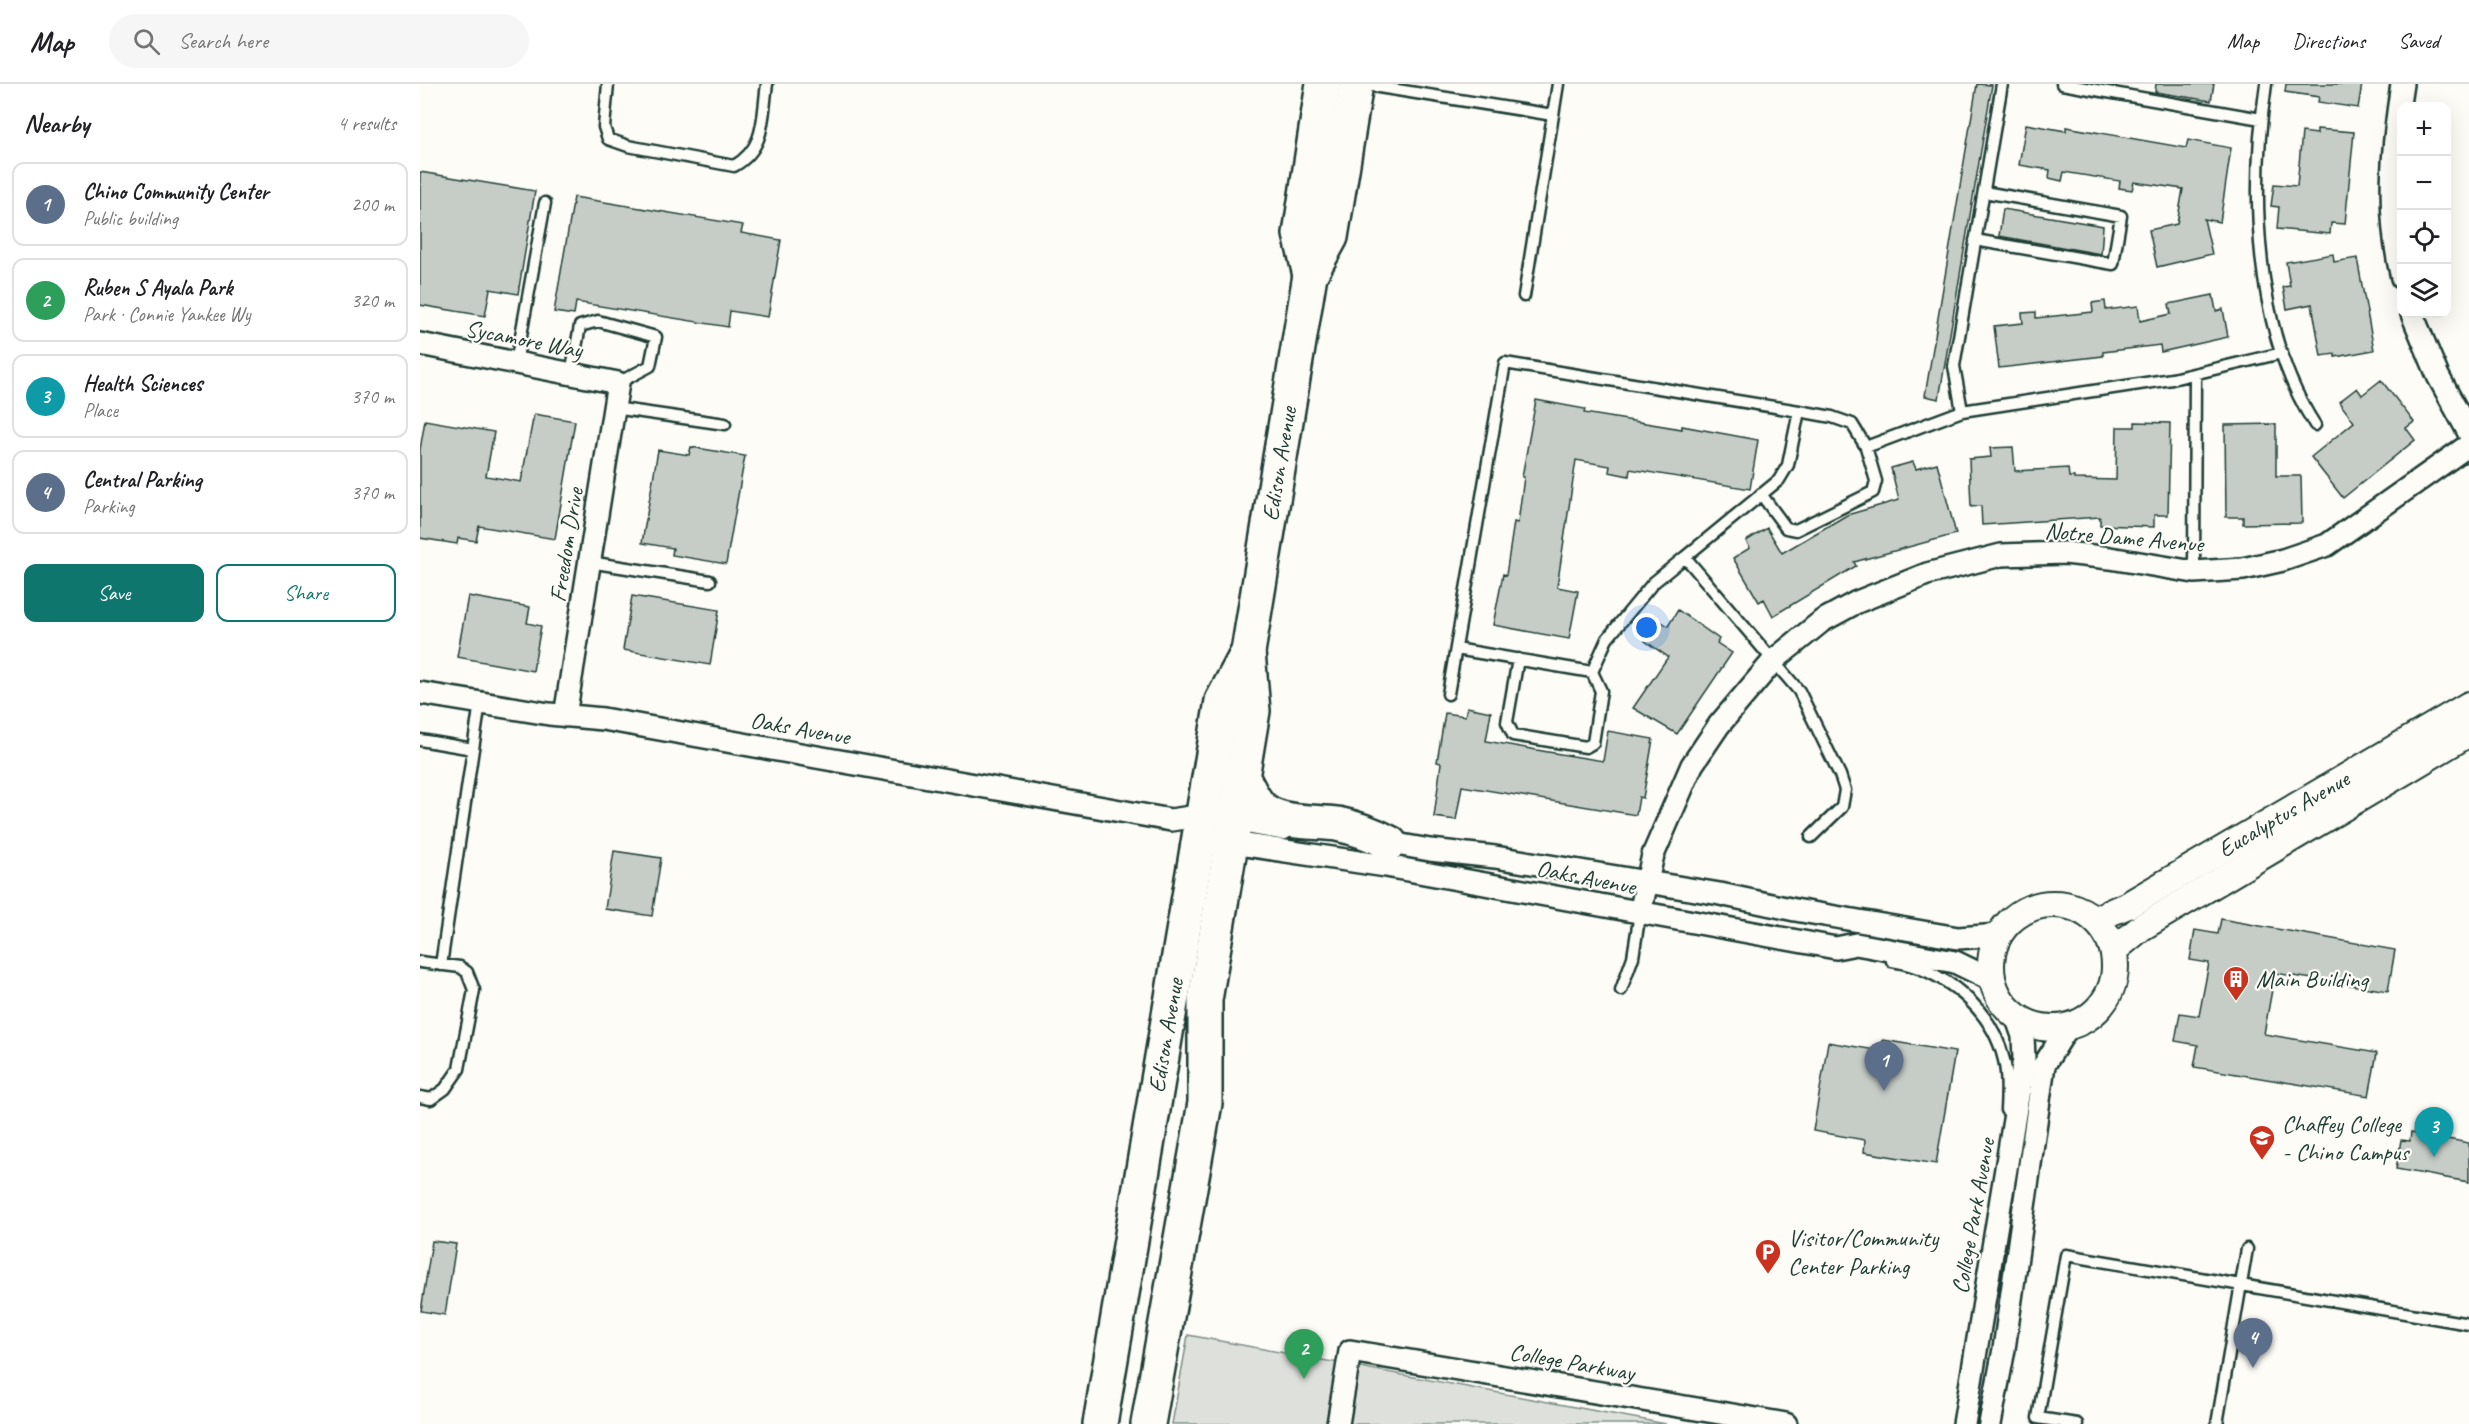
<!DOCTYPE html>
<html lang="en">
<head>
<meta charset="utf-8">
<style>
  :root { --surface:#fff; --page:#f6f6f6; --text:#202124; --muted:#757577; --line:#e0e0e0; --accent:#0f766e }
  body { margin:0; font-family:Caveat,sans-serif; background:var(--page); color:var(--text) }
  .controls { position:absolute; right:18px; top:18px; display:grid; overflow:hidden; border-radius:12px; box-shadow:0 6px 24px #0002 }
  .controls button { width:54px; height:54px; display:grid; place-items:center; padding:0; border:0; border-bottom:2px solid var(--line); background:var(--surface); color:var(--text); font:30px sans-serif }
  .you { position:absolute; left:1227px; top:544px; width:21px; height:21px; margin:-15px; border:4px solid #fff; border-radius:50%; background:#1a73e8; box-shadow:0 0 0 9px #1a73e833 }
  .badge { display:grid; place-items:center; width:39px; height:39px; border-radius:50%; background:var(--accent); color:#fff; font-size:20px; font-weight:700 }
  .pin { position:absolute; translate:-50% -50px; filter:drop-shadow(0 2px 3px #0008) }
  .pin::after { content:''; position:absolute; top:32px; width:21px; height:18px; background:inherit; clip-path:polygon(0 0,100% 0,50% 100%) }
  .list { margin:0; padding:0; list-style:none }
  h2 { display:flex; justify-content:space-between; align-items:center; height:78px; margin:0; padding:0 24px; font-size:26px }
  h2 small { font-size:20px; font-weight:400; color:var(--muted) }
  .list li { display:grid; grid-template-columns:39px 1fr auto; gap:18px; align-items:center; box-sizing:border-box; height:84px; margin:0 12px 12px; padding:0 12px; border:2px solid var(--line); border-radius:12px }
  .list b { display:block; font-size:22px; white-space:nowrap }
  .list p { margin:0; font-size:20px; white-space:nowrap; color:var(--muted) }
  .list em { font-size:20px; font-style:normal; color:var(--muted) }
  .actions { display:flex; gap:12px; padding:18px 24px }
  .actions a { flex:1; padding:14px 0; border:2px solid var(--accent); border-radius:12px; text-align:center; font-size:21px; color:var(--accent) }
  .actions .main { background:var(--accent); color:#fff }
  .icon { flex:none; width:33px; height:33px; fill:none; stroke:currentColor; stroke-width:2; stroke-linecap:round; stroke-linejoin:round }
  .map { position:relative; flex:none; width:2049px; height:1340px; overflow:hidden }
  header { display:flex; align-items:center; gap:36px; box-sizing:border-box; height:84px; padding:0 30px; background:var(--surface); border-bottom:2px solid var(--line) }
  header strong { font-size:28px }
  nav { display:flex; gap:33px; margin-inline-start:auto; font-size:21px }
  .search { width:420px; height:54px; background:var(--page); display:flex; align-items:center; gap:15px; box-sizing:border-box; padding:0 21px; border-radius:33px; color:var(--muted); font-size:22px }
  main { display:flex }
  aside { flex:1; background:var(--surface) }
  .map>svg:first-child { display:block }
</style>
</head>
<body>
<header>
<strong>Map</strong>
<div class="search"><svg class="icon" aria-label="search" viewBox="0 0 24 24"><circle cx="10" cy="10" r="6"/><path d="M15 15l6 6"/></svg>Search here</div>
<nav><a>Map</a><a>Directions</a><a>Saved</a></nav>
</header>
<main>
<aside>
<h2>Nearby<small>4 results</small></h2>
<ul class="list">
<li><span class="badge" style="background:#5c6f8a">1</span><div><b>Chino Community Center</b><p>Public building</p></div><em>200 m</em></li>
<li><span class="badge" style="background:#2e9e5b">2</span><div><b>Ruben S Ayala Park</b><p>Park · Connie Yankee Wy</p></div><em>320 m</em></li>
<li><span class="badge" style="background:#0f9aa8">3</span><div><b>Health Sciences</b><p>Place</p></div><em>370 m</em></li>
<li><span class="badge" style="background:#5c6f8a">4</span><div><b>Central Parking</b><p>Parking</p></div><em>370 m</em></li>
</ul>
<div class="actions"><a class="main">Save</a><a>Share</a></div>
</aside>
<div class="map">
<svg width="2049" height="1340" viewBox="0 0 2049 1340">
  <rect width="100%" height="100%" fill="#fdfcf7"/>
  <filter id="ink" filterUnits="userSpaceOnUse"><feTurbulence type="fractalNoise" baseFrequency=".0167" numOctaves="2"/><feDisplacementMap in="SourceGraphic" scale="12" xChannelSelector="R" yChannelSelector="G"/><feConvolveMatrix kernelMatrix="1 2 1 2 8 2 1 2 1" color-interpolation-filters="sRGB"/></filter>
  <g filter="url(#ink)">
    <!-- green -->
    <path fill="#dde0db" stroke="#7e8e88" stroke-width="1.5" d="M768 1251 1246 1340H752Z"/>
    <!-- building -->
    <path fill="#c6cdc7" stroke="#1f3d34" stroke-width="1.5" d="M1557 0 1572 1 1519 315 1505 312Z
      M1736 0H1794L1791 17 1735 8Z
      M1866 0H1942L1938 24 1898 18 1899 13 1865 8Z
      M1606 40 1646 47V43L1766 64 1768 56 1811 64 1800 138 1784 135 1792 170 1737 183 1729 146 1757 140 1763 105 1714 98 1712 106 1699 104 1700 97 1644 88 1642 97 1629 94 1630 86 1599 81Z
      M1897 45 1934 48 1925 140 1911 139 1910 150 1857 145 1859 123 1851 122 1854 100 1877 102 1882 48 1897 50Z
      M0 88 115 107 98 210 70 205 65 232 0 221Z
      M154 113 323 141 321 149 361 156 348 233 310 227 308 243 156 218 154 231 134 228Z
      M1583 125 1683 142 1681 170 1579 152Z
      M1913 170 1914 178 1937 174 1954 266 1915 273V270L1901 272 1892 220 1867 225 1863 203 1870 202 1866 178Z
      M1793 211 1796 227 1803 225 1808 253 1741 268 1740 261 1683 268V272L1579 284 1574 242 1603 239 1602 229 1616 228V234L1673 228 1672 219 1685 217 1686 226 1718 222 1720 237 1751 230 1749 220Z
      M1961 296 1994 338 1986 344 1995 356 1923 414 1891 373 1934 338 1919 318 1937 304 1942 311Z
      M1116 316 1165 325 1164 329 1262 345V342L1338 356 1330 405 1210 385 1209 392 1189 388 1190 382 1156 376 1137 503 1158 507 1149 555 1073 541 1083 490 1086 491 1094 438 1098 439 1104 393H1102Z
      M114 330 155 337 135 455 59 442 56 457 38 454 37 460 0 454V366L5 336 74 348 66 392 101 398Z
      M1715 338 1750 339 1748 431H1734V443L1680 441V433L1562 441 1561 422 1551 423 1549 375 1571 373 1570 364 1593 363 1595 387 1648 384 1649 393H1654V395L1696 396 1697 343H1715Z
      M1856 340V392H1881L1882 439 1823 440V433H1806L1805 341Z
      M271 363 325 372 306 480 252 471 253 464 222 459 238 366 269 371Z
      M1493 378 1496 385 1517 379 1536 450 1434 478 1436 482 1353 532 1344 515 1339 518 1313 474 1330 464 1326 457 1347 444 1362 469 1427 431 1479 416 1471 384Z
      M48 512 110 523 107 539 121 542 113 587 37 573Z
      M212 512 299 526 290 581 203 566Z
      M1258 526 1299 555 1297 559 1312 569 1257 650 1213 624 1248 573 1225 557 1239 536 1248 542Z
      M1047 623 1071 628 1066 657 1128 668 1183 677 1188 647 1233 655 1223 714 1219 713 1216 731 1042 702 1036 736 1014 733 1021 679 1017 678 1025 629 1045 632Z
      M194 767 241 774 232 832 185 825Z
      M1801 835 1975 866 1968 907 1855 889 1844 950 1957 969 1949 1012 1774 983 1778 961 1755 957 1760 929 1779 932 1789 879 1770 876 1775 846 1798 850Z
      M1463 956 1535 968 1516 1080 1444 1068 1445 1056 1393 1047 1408 958 1461 967Z
      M1991 1048 2049 1059V1098L1976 1085 1981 1056 1990 1057Z
      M12 1157 36 1160 25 1231 1 1227Z"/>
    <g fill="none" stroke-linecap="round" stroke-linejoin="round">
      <!-- service casing -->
      <g stroke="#1f3d34" stroke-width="15">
        <path id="service" d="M188 0 184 43 188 55 208 62 314 82C346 64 342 34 347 0
          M940 0 1133 31
          M1582 0 1534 282 1542 327 1752 295 1862 269
          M1642 0 1841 35
          M1846 0C1830 108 1834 247 1895 341
          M1555 156 1693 180 1701 132 1564 108
          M1104 212 1138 0
          M96 279 125 119
          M151 290 160 242 178 237 236 253 230 282 198 299
          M194 324 305 340
          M1379 327 1412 333 1432 340 1446 363 1542 327
          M1341 410 1366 444 1376 446 1453 408 1456 397 1446 363
          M169 478 290 497
          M1774 488 1775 291
          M1036 565 1172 588 1187 555 1233 499 1265 473
          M1098 575 1087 638 1093 651 1166 663 1173 659 1181 607 1172 588
          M1028 610 1085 279 1379 327 1368 381 1359 396 1265 473 1379 607 1420 691 1425 706 1422 723 1391 753
          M0 656 53 665 60 619
          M1472 877C1523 885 1572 924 1584 976 1588 992 1587 1010 1586 1026
          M0 878 40 883 47 888 54 906 39 985 25 1005 11 1015 0 1013
          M21 881 53 665
          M1201 906 1213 873 1220 829
          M1657 1340 1618 1334 1646 1171 2049 1240
          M1797 1340 1827 1165"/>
      </g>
      <!-- minor casing -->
      <g stroke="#1f3d34" stroke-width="26">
        <path id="minor" d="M1982 194C1966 129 1972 65 1982 0
          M1992 230 2018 292 2049 349
          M0 260 198 299 145 632
          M0 609 129 630 183 635 751 736 784 731 863 745
          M799 757 966 782 1416 864 1436 860 1535 878 1572 896
          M958 760 970 759 1010 766 1075 773 1300 810 1375 826 1538 854 1579 851
          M1220 829 1233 771 1272 681 1299 641 1354 576 1402 537 1437 518 1507 490 1581 471 1645 469 1690 474 1774 488 1823 485 1863 476 1907 461 2049 361
          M918 1340 930 1267 1366 1340
          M1544 1340 1604 975 1603 952 1596 932
          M1570 1340 1584 1265 1624 981 1648 943"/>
      </g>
      <!-- tertiary casing -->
      <g stroke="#1f3d34" stroke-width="30">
        <g id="tertiary">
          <circle cx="1633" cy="882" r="62"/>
          <path id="s1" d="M1675 835 1708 821 2049 621"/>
          <path d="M1694 866 1722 843 2049 649"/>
        </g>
      </g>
      <!-- primary casing -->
      <g stroke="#1f3d34" stroke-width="38">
        <g id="primary">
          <path d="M890 191 880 150 903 0"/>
          <path d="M821 691C828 702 833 718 844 726 863 740 895 737 917 740 937 744 953 750 970 759"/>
          <path id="s2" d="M680 1340 802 617 828 568"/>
          <path id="s3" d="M728 1340 785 1019V916L833 627 828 568 890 191 911 153 936 0"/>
        </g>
      </g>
      <!-- service -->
      <use href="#service" stroke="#fdfcf7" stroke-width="10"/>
      <!-- minor -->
      <use href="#minor" stroke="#fdfcf7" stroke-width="21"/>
      <!-- tertiary -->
      <use href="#tertiary" stroke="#fdfcf7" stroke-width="26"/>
      <!-- primary -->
      <use href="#primary" stroke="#fdfcf7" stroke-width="33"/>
    </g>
  </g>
  <!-- icons -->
  <defs>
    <g id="building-pin" transform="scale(1.35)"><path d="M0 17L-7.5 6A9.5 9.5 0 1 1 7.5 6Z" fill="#c8321e" stroke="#fdfcf7"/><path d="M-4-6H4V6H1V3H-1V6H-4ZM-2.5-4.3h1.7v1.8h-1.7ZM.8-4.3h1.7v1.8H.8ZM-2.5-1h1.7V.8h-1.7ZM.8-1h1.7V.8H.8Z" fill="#fff"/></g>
    <g id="university-pin" transform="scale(1.35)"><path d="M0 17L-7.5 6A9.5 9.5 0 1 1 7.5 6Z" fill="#c8321e" stroke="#fdfcf7"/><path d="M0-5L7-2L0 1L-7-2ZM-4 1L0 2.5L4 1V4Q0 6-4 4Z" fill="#fff"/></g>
    <g id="parking-pin" transform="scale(1.35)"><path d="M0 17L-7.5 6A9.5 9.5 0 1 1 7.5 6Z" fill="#c8321e" stroke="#fdfcf7"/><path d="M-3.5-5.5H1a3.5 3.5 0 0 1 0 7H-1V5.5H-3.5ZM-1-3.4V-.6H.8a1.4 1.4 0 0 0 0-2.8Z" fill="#fff"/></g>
  </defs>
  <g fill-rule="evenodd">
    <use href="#building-pin" x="1816" y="895"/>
    <use href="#university-pin" x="1842" y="1054"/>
    <use href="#parking-pin" x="1348" y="1168"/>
  </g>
  <g text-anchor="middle" stroke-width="4.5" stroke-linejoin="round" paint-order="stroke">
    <!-- street labels -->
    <g font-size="24" fill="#1f3d34" stroke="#fdfcf7">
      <text transform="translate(104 255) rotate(11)" y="8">Sycamore Way</text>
      <text dy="8" stroke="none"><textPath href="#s3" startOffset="972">Edison Avenue</textPath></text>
      <text transform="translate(1704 453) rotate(5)" y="8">Notre Dame Avenue</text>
      <text transform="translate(146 461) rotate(-81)" y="8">Freedom Drive</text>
      <text transform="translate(380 644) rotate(10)" y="8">Oaks Avenue</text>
      <text dy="8" stroke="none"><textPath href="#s1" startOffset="216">Eucalyptus Avenue</textPath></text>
      <text transform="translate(1166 793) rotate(11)" y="8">Oaks Avenue</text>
      <text dy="8" stroke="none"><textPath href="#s2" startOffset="394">Edison Avenue</textPath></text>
      <text transform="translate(1553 1132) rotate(-80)" y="8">College Park Avenue</text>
      <text transform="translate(1152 1278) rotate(10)" y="8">College Parkway</text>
    </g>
    <!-- poi labels -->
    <g font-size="24" fill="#1f3d34" stroke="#fdfcf7" text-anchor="start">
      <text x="1836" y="903">Main Building</text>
      <text x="1862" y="1048">Chaffey College<tspan x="1862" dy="28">- Chino Campus</tspan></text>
      <text x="1368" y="1162">Visitor/Community<tspan x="1368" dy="28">Center Parking</tspan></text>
    </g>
  </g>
</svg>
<div class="controls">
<button>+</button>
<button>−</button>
<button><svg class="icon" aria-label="locate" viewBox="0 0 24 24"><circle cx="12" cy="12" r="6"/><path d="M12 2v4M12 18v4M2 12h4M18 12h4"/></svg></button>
<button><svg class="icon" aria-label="layers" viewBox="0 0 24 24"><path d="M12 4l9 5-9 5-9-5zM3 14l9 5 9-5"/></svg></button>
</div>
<div class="you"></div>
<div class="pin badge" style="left:1464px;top:1007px;background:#5c6f8a">1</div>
<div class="pin badge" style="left:884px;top:1295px;background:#2e9e5b">2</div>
<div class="pin badge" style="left:2014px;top:1073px;background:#0f9aa8">3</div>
<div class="pin badge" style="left:1833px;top:1284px;background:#5c6f8a">4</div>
</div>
</main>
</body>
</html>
